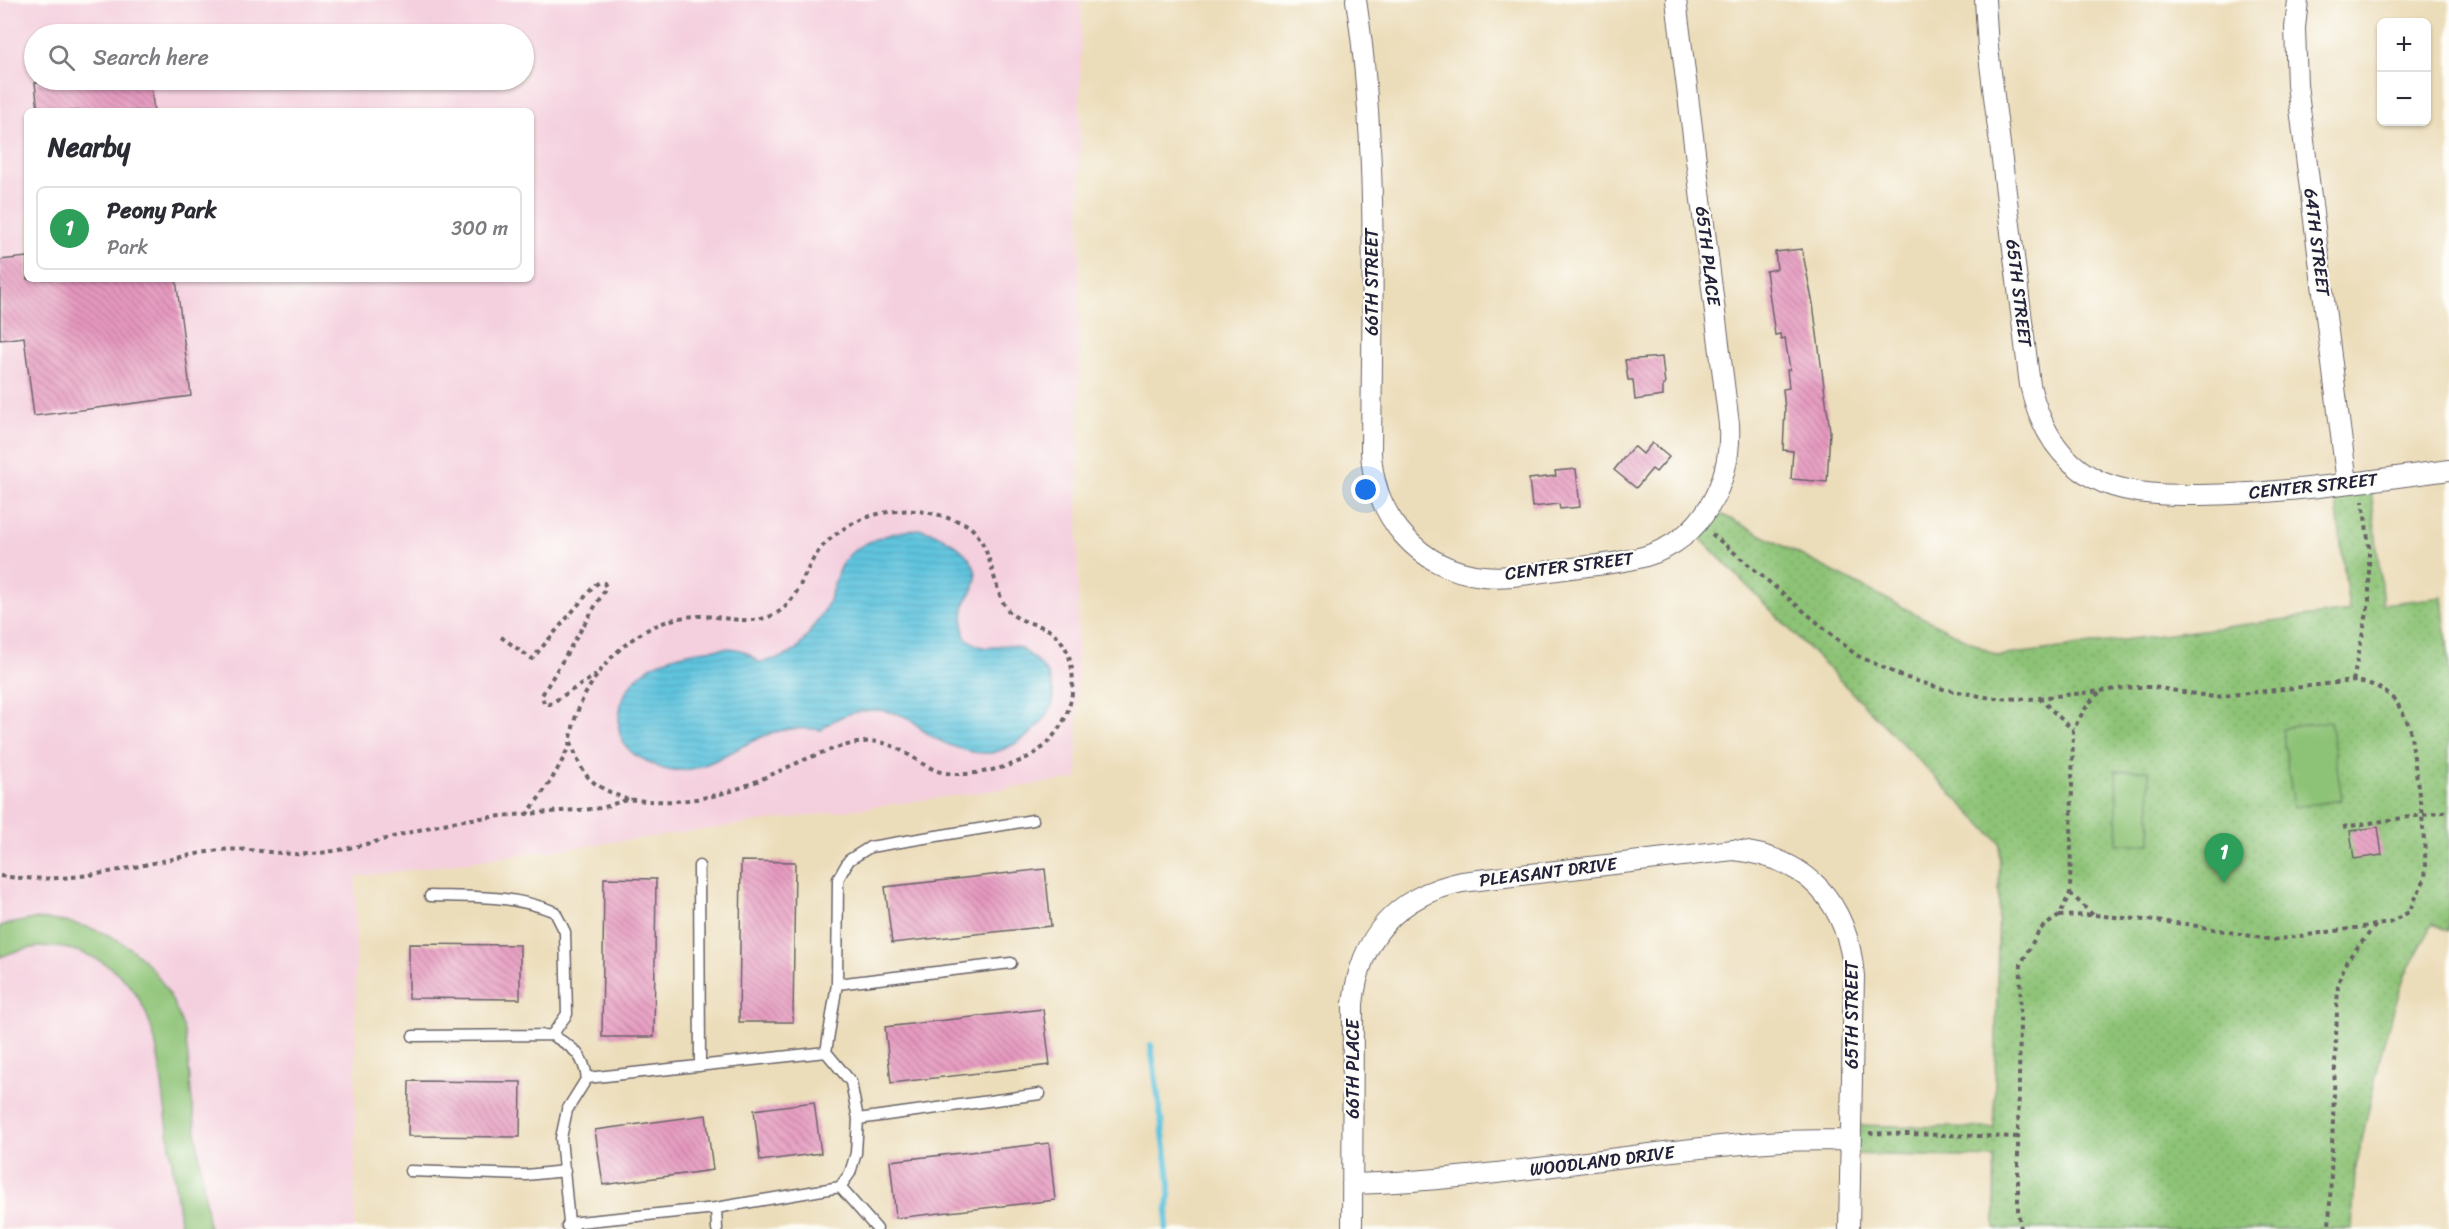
<!DOCTYPE html>
<html lang="en">
<head>
<meta charset="utf-8">
<style>
  :root { --surface:#fff; --page:#f7f7f7; --text:#2b2b33; --muted:#7c7c81; --line:#e1e1e2; --accent:#0f766e }
  body { margin:0; font-family:Sriracha,sans-serif; background:var(--page); color:var(--text) }
  .controls { position:absolute; right:18px; top:18px; display:grid; overflow:hidden; border-radius:9px; box-shadow:0 2px 4px #0004 }
  .controls button { width:54px; height:54px; display:grid; place-items:center; padding:0; border:0; border-bottom:2px solid var(--line); background:var(--surface); color:var(--text); font:30px sans-serif }
  .you { position:absolute; left:1366px; top:490px; width:21px; height:21px; margin:-15px; border:4px solid #fff; border-radius:50%; background:#1a73e8; box-shadow:0 0 0 9px #1a73e833 }
  .badge { display:grid; place-items:center; width:39px; height:39px; border-radius:50%; background:var(--accent); color:#fff; font-size:20px; font-weight:700 }
  .pin { position:absolute; translate:-50% -50px; filter:drop-shadow(0 2px 3px #0008) }
  .pin::after { content:''; position:absolute; top:32px; width:21px; height:18px; background:inherit; clip-path:polygon(0 0,100% 0,50% 100%) }
  .list { margin:0; padding:0; list-style:none }
  h2 { display:flex; justify-content:space-between; align-items:center; height:78px; margin:0; padding:0 24px; font-size:26px }
  h2 small { font-size:20px; font-weight:400; color:var(--muted) }
  .list li { display:grid; grid-template-columns:39px 1fr auto; gap:18px; align-items:center; box-sizing:border-box; height:84px; margin:0 12px 12px; padding:0 12px; border:2px solid var(--line); border-radius:9px }
  .list b { display:block; font-size:22px; white-space:nowrap }
  .list p { margin:0; font-size:20px; white-space:nowrap; color:var(--muted) }
  .list em { font-size:20px; font-style:normal; color:var(--muted) }
  .icon { flex:none; width:33px; height:33px; fill:none; stroke:currentColor; stroke-width:2; stroke-linecap:round; stroke-linejoin:round }
  .map { position:relative; flex:none; width:2449px; height:1229px; overflow:hidden }
  .search { position:absolute; background:var(--surface); box-shadow:0 2px 4px #0004; left:24px; top:24px; width:510px; height:66px; display:flex; align-items:center; gap:15px; box-sizing:border-box; padding:0 21px; border-radius:33px; color:var(--muted); font-size:22px }
  .panel { position:absolute; background:var(--surface); box-shadow:0 2px 4px #0004; left:24px; top:108px; width:510px; height:174px; border-radius:9px }
  .map>svg:first-child { display:block }
</style>
</head>
<body>
<div class="map">
<svg width="2449" height="1229" viewBox="0 0 2449 1229">
  <defs>
    <pattern id="park-dots" width="8" height="8" patternUnits="userSpaceOnUse" patternTransform="scale(1.5)"><rect width="8" height="8" fill="#8dc376"/><path d="M2 2h.1M6 6h.1" fill="none" stroke="#79a767" stroke-width="1.8" stroke-linecap="round"/></pattern>
    <pattern id="water-rules" width="6" height="5" patternUnits="userSpaceOnUse" patternTransform="scale(1.5)"><rect width="6" height="5" fill="#60c4de"/><path d="M0 2.5h6" fill="none" stroke="#53a8bf"/></pattern>
    <pattern id="building-back-hatch" width="6" height="6" patternUnits="userSpaceOnUse" patternTransform="scale(1.5)"><rect width="6" height="6" fill="#e697be"/><path d="M-1 5l2 2M0 0l6 6M5-1l2 2" fill="none" stroke="#ba7b9c"/></pattern>
  </defs>
  <rect width="100%" height="100%" fill="#fdfcf7"/>
  <filter id="ink" filterUnits="userSpaceOnUse"><feTurbulence type="fractalNoise" baseFrequency=".0167" numOctaves="2"/><feDisplacementMap in="SourceGraphic" scale="12" xChannelSelector="R" yChannelSelector="G"/><feConvolveMatrix kernelMatrix="1 2 1 2 8 2 1 2 1" color-interpolation-filters="sRGB"/></filter>
  <filter id="wash" filterUnits="userSpaceOnUse"><feTurbulence type="fractalNoise" baseFrequency=".008" numOctaves="4" result="noise"/><feDisplacementMap in="SourceGraphic" scale="24" xChannelSelector="R" yChannelSelector="G"/><feGaussianBlur stdDeviation="1.35" result="paint"/><feColorMatrix in="noise" values="0 0 0 0 0 0 0 0 0 0 0 0 0 0 0 0 0 1.4 0 .05"/><feComposite in="paint" operator="in"/></filter>
  <g filter="url(#wash)">
    <rect width="100%" height="100%" fill="#ecddba"/>
    <!-- built -->
    <path fill="#f4cfde" fill-rule="evenodd" d="M0 0H1081L1077 779 356 877 355 1229H0ZM34 34H524V80H34ZM27 111H531V279H27Z"/>
    <!-- park -->
    <path fill="url(#park-dots)" stroke="#587258" stroke-width="1.5" d="M2370 480 2383 604 2442 597 2449 662V931L2433 924 2405 975 2383 1044 2355 1172 2352 1229H1995L1994 1158 1850 1154 1851 1125 1994 1128 2000 843 1691 529 1709 508 1998 656 2349 611 2334 485Z"/>
    <!-- garden -->
    <path fill="#8dc376" stroke="#587258" stroke-width="1.5" d="M2330 721 2342 800 2294 807 2282 728Z
      M2149 770 2151 844H2118L2116 771Z
      M33 919C107 921 157 952 182 1024 189 1046 189 1078 192 1101 198 1144 203 1186 209 1229H181C176 1191 171 1153 166 1115 157 1048 156 978 80 952 52 943 27 946 0 957V926Z"/>
    <!-- water -->
    <path fill="url(#water-rules)" stroke="#41738c" stroke-width="1.5" d="M921 529C944 535 985 557 974 587 973 593 967 597 965 603 962 614 963 625 964 636 990 658 990 641 1014 646 1025 649 1036 660 1043 668 1051 676 1056 696 1052 706 1046 720 1031 735 1018 742 1009 747 998 753 988 753 967 754 940 743 924 731 919 728 916 722 910 719 881 704 844 709 821 730 807 728 792 728 779 731 740 740 706 778 664 769 657 767 649 762 643 759 630 754 620 742 619 728 616 675 661 655 707 650 718 649 732 646 743 651 748 653 754 658 758 662 789 658 797 654 813 627 817 620 823 614 826 607 833 594 834 577 842 564 855 541 896 531 921 529Z"/>
    <g fill="none" stroke-linecap="round" stroke-linejoin="round">
      <!-- stream -->
      <path stroke="#60c4de" stroke-width="6" d="M1151 1045 1170 1185 1166 1229"/>
    </g>
    <g id="blocks">
      <!-- building -->
      <path fill="url(#building-back-hatch)" d="M67 80H150L154 111H38L35 83Z
        M1802 249 1813 304 1830 431 1827 482 1791 479 1793 451 1783 450 1785 410 1783 389 1789 388 1787 370H1790L1785 338 1781 339 1780 334 1775 335 1766 271 1777 269 1775 252Z
        M27 257V279H176L191 396 34 416 24 337 0 340V260Z
        M1662 357 1665 385H1663V396L1635 400 1633 380H1628L1625 360Z
        M1652 443 1669 457 1656 472 1652 469 1636 488 1614 470 1631 449 1635 447 1643 454Z
        M1576 469 1580 507 1560 509 1559 504 1532 507 1529 479 1556 476 1555 471Z
        M2378 827 2382 855 2354 859 2350 831Z
        M741 861 795 862 793 1022H739Z
        M1045 869 1051 926 892 943 885 887Z
        M604 878 656 879 654 1037H602Z
        M409 944 520 945V999L409 998Z
        M1043 1009 1050 1065 891 1083 885 1027Z
        M409 1081 521 1082 520 1137 408 1136Z
        M814 1102 821 1153 760 1161 754 1110Z
        M706 1115 713 1170 603 1185 595 1130Z
        M1049 1143 1055 1200 896 1218 890 1161Z"/>
    </g>
  </g>
  <g filter="url(#ink)">
    <use href="#blocks" fill-opacity="0" stroke="#696367" stroke-width="1.5"/>
    <g fill="none" stroke-linecap="round" stroke-linejoin="round">
      <!-- lane casing -->
      <g stroke="#696367" stroke-width="13">
        <path id="lane" d="M699 866 700 1066
          M430 896C474 897 514 895 555 912L565 932 567 1014 552 1035
          M837 984 1011 963
          M413 1036 552 1035C573 1048 583 1053 587 1078L567 1110 561 1138 569 1223 574 1229
          M587 1078 826 1052
          M858 1119 1040 1094
          M410 1171 526 1175 565 1171
          M840 1187 877 1229
          M567 1226 569 1223 716 1208
          M717 1229 716 1208 840 1187 850 1173 856 1153 858 1119 851 1082 826 1052 837 984 838 879 849 860 870 847 1033 820"/>
      </g>
      <!-- street casing -->
      <g stroke="#696367" stroke-width="22">
        <path id="street" d="M1356 0C1379 150 1372 302 1371 453 1374 516 1419 570 1483 576 1510 579 1538 572 1565 569 1592 565 1620 564 1646 556 1704 538 1732 481 1729 424L1676 0
          M1985 0 1988 48 2030 385C2040 428 2062 466 2104 483 2134 495 2167 495 2199 495 2283 494 2366 481 2449 470
          M2298 0 2295 28 2297 85 2347 483
          M1352 1184C1497 1180 1638 1150 1782 1141 1805 1140 1828 1140 1851 1140
          M1352 1229 1353 1004C1360 937 1396 896 1462 882L1733 850C1807 857 1848 902 1854 976L1849 1229"/>
      </g>
      <!-- path -->
      <path stroke="#696367" stroke-width="4" stroke-dasharray="4.5 4.5" stroke-linecap="butt" d="M1712 534 1856 655 1904 677 1943 689 1991 698 2030 699 2135 687H2153L2214 697 2353 681C2384 683 2400 701 2410 729L2422 815 2426 866 2425 878 2409 912 2389 923 2376 925 2347 960 2338 983 2329 1229
        M501 637 532 659 595 585 600 582 604 583 606 587 603 593 542 695 544 704H550L596 675
        M2353 681 2369 603V547L2363 501
        M2039 698 2073 730
        M571 742C584 781 591 784 628 800
        M2343 827 2449 811
        M0 876C80 886 137 864 213 851 248 845 285 858 320 853 369 847 415 828 464 820 496 816 529 814 561 811 574 810 588 810 600 808 610 806 619 801 629 800 635 799 642 801 648 801 667 802 688 801 707 797 762 787 808 749 864 742 893 738 910 759 935 770 961 781 1015 768 1038 751 1048 744 1056 733 1063 722 1077 696 1078 651 1052 632 1041 624 1027 624 1016 617 991 604 996 543 967 525 961 521 954 520 948 518 905 502 854 512 822 547 802 569 801 603 771 616 748 625 727 617 703 616 670 615 640 630 616 653 598 671 582 695 575 719 572 729 572 738 568 748 558 772 543 793 527 814
        M2070 893 2093 915
        M2059 916 2094 915 2186 924 2273 940 2376 925
        M1869 1133 2018 1137
        M2021 1229 2018 1211V1137L2021 964 2040 929 2059 916 2070 893 2073 730C2081 715 2089 700 2103 690"/>
      <!-- lane -->
      <use href="#lane" stroke="#fff" stroke-width="10"/>
      <!-- street -->
      <use href="#street" stroke="#fff" stroke-width="20"/>
    </g>
  </g>
  <g text-anchor="middle" stroke-width="4.5" stroke-linejoin="round" paint-order="stroke">
    <!-- street labels -->
    <g font-size="18" fill="#22223b" stroke="#fdfcf7">
      <text transform="translate(2317 242) rotate(83)" y="6">64TH STREET</text>
      <text transform="translate(1708 256) rotate(83)" y="6">65TH PLACE</text>
      <text transform="translate(1372 282) rotate(-90)" y="6">66TH STREET</text>
      <text transform="translate(2019 293) rotate(83)" y="6">65TH STREET</text>
      <text transform="translate(2313 486) rotate(-6)" y="6">CENTER STREET</text>
      <text transform="translate(1569 566) rotate(-7)" y="6">CENTER STREET</text>
      <text transform="translate(1548 872) rotate(-7)" y="6">PLEASANT DRIVE</text>
      <text transform="translate(1852 1015) rotate(-90)" y="6">65TH STREET</text>
      <text transform="translate(1353 1069) rotate(-90)" y="6">66TH PLACE</text>
      <text transform="translate(1602 1161) rotate(-7)" y="6">WOODLAND DRIVE</text>
    </g>
  </g>
</svg>
<div class="controls">
<button>+</button>
<button>−</button>
</div>
<div class="you"></div>
<div class="pin badge" style="left:2224px;top:883px;background:#2e9e5b">1</div>
<div class="search"><svg class="icon" aria-label="search" viewBox="0 0 24 24"><circle cx="10" cy="10" r="6"/><path d="M15 15l6 6"/></svg>Search here</div>
<section class="panel">
<h2>Nearby<small></small></h2>
<ul class="list">
<li><span class="badge" style="background:#2e9e5b">1</span><div><b>Peony Park</b><p>Park</p></div><em>300 m</em></li>
</ul>
</section>
</div>
</body>
</html>
